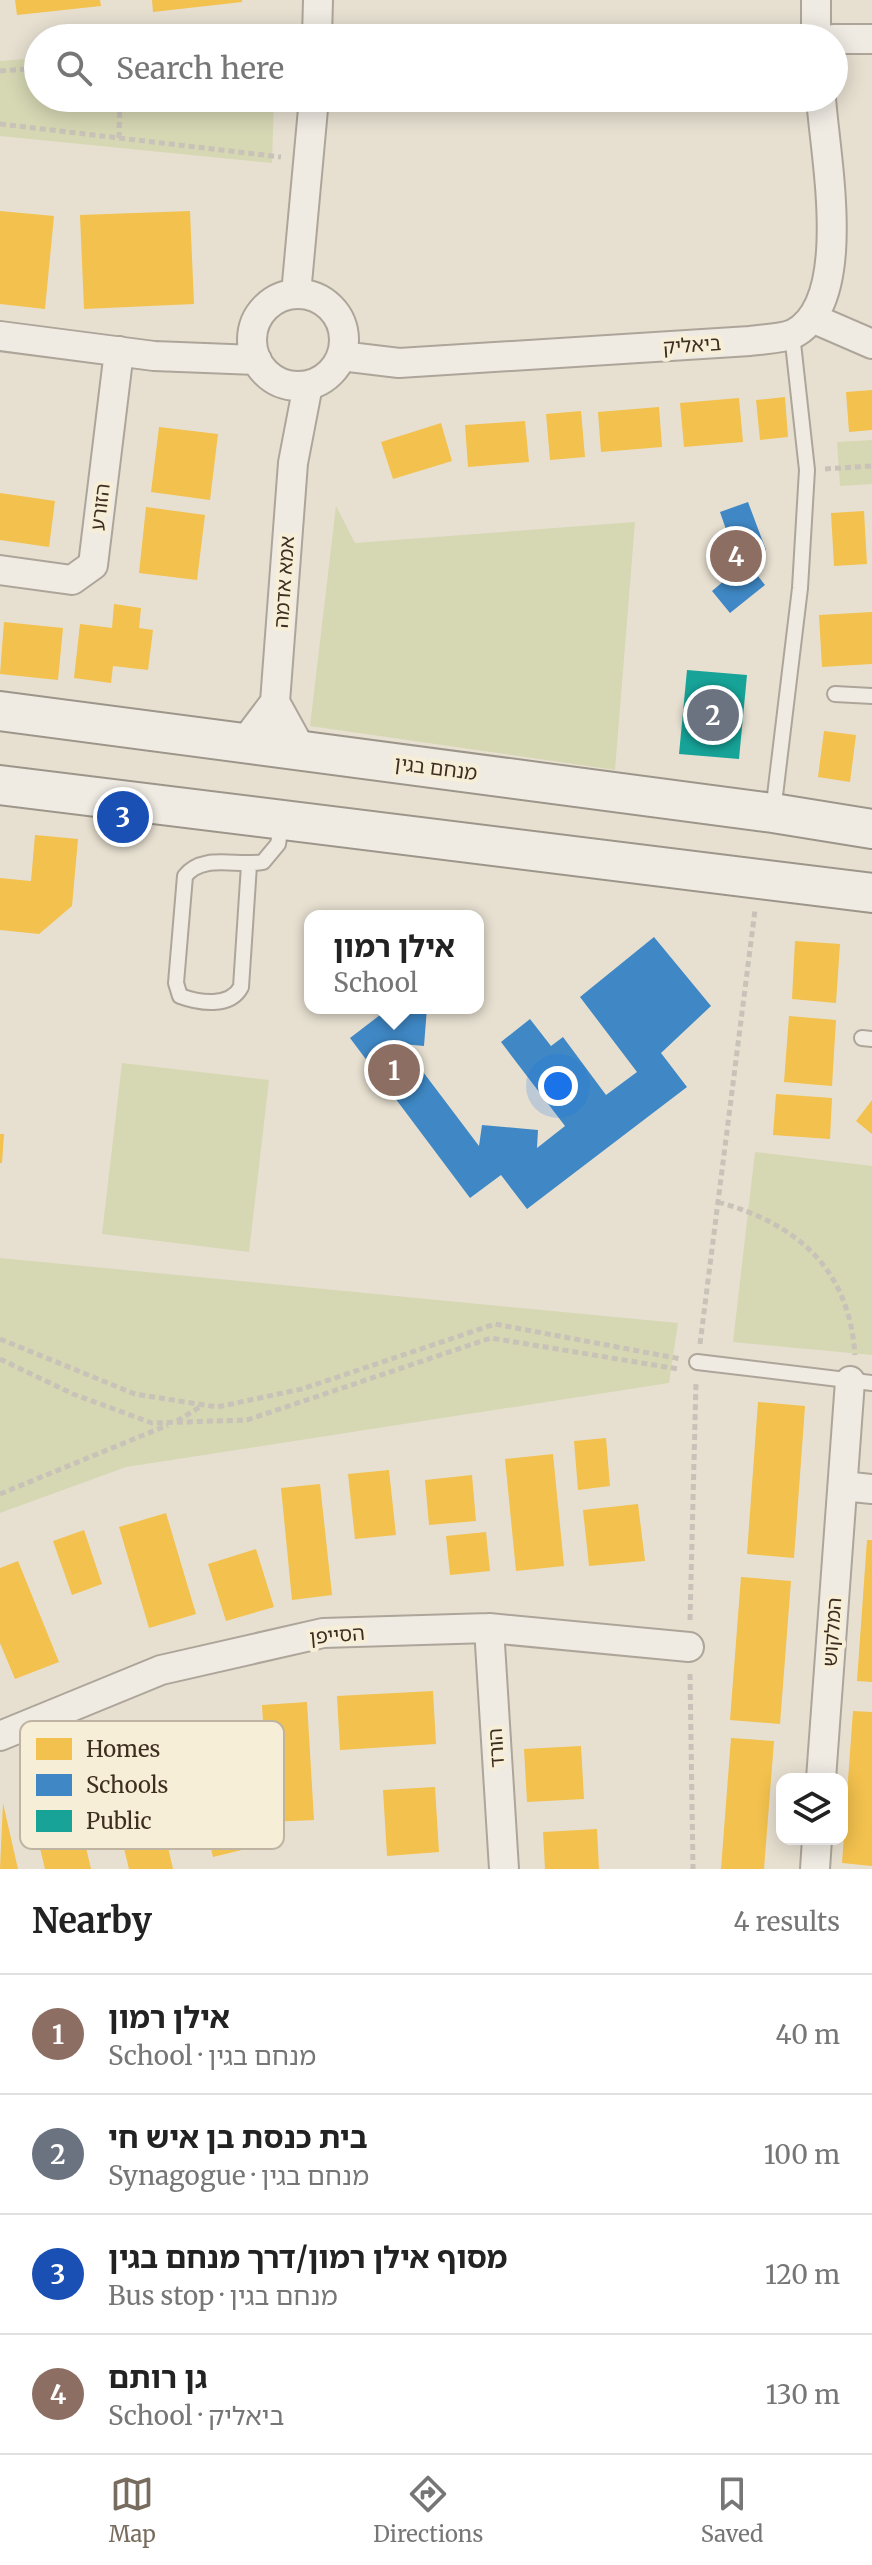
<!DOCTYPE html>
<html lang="en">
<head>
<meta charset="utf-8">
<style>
  :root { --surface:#fff; --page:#f2f2f2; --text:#222; --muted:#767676; --line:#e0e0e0; --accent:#786c5e }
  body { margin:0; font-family:Merriweather,"Noto Sans Hebrew",serif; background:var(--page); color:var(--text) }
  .controls { position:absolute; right:24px; bottom:24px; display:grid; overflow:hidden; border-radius:16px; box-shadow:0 4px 20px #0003 }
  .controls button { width:72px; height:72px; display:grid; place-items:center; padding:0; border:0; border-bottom:2px solid var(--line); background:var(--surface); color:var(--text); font:40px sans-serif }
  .you { position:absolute; left:558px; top:1086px; width:28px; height:28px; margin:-20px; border:6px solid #fff; border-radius:50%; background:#1a73e8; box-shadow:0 0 0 12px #1a73e833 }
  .badge { display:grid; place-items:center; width:52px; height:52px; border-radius:50%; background:var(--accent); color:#fff; font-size:26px; font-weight:700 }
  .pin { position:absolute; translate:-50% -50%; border:4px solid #fff; box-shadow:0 2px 8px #0006 }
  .popup { position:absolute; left:304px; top:910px; width:180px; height:104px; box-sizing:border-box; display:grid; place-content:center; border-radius:16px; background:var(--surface); filter:drop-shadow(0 2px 6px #0005); font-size:26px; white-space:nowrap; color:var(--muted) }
  .popup b { font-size:30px; color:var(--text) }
  .popup::after { content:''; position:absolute; left:50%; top:100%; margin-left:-16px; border:16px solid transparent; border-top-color:var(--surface) }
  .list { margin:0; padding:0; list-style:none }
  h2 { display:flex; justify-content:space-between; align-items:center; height:104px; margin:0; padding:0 32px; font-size:34px }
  h2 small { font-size:26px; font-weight:400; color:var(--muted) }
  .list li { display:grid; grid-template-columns:52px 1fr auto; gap:24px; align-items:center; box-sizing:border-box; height:120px; padding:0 32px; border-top:2px solid var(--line) }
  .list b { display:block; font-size:30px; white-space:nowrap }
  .list p { margin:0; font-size:26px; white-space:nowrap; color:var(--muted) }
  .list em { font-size:26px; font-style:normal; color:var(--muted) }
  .icon { flex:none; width:44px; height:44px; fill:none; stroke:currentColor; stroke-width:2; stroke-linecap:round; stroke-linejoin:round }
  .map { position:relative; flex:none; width:872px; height:1869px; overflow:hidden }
  .search { position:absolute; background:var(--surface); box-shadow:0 4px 20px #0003; left:24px; right:24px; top:24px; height:88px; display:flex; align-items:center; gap:20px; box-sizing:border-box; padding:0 28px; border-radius:44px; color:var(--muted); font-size:30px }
  .sheet { height:584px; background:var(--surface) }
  nav { display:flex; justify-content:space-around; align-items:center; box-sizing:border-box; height:112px; border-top:2px solid var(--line); background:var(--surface); font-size:22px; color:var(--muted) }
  nav a { display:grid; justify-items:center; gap:4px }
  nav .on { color:var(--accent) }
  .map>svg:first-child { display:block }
</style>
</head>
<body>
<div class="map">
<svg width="872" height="1869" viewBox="0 0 872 1869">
  <rect width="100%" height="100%" fill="#e7e0d1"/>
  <!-- green -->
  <path fill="#d6d7b3" d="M38 58V98H274L272 163 0 136V61Z
    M872 440V484L840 486 837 442Z
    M336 506 355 543 635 522 615 770 310 726Z
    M122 1063 269 1080 249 1252 102 1234Z
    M755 1152 872 1166V1355L733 1342Z
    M0 1258 678 1323 669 1383 126 1467 0 1513Z"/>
  <!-- homes -->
  <path fill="#f2c14e" d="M15 0H100L101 6 17 15Z
    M152 0H242V2L153 12Z
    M0 211 54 216 45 309 0 304Z
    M190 211 194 304 84 309 80 215Z
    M872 390V430L849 432 846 392Z
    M785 397 788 437 760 440 756 400Z
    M739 398 743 442 684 447 680 403Z
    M659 407 662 447 601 452 598 412Z
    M581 411 585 457 550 460 546 414Z
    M525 421 529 462 468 467 465 425Z
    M441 423 452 461 393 479 381 442Z
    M159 427 218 434 210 500 151 492Z
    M0 493 55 501 49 547 0 540Z
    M146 507 205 515 197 580 139 573Z
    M864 511 867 564 834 566 831 513Z
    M114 604 141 608 139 628 153 630 148 670 113 666 111 683 74 678 80 624 112 628Z
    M872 612V664L822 667 819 615Z
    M4 622 63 628 58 680 0 674Z
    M824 731 856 735 850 782 818 777Z
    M35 835 78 839 72 906 39 934 0 930V878L31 881Z
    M795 941 840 944 836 1003 792 999Z
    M789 1016 836 1020 832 1086 784 1082Z
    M776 1094 832 1098 830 1139 773 1135Z
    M872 1100V1134L856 1121Z
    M0 1134H4L2 1163H0Z
    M758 1402 805 1406 794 1558 747 1554Z
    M606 1438 610 1486 578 1490 574 1441Z
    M553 1454 564 1566 516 1571 505 1459Z
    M389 1470 396 1535 355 1539 348 1474Z
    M472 1475 476 1521 429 1525 425 1480Z
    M320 1484 332 1595 292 1600 281 1488Z
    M638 1504 645 1561 589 1566 583 1510Z
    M166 1513 196 1614 149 1628 119 1527Z
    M84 1530 102 1584 72 1595 53 1541Z
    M486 1532 490 1571 450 1575 446 1536Z
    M867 1540H872V1682L857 1681Z
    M256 1549 274 1607 226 1621 208 1564Z
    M18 1561 59 1662 15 1679 0 1643V1568Z
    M741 1577 791 1581 780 1724 730 1720Z
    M433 1691 436 1744 340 1750 337 1696Z
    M307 1702 314 1820 269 1822 262 1705Z
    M853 1711 872 1712V1866L842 1863Z
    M223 1735 250 1848 213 1857 186 1743Z
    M731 1738 774 1741 764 1869H721Z
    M581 1746 584 1799 527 1802 524 1749Z
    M149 1765 173 1869H129L106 1775Z
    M70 1779 91 1869H45L26 1790Z
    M435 1787 439 1852 387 1856 383 1790Z
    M3 1803 18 1869H0Z
    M597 1829 599 1869H545L543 1832Z"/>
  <!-- schools -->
  <path fill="#3f88c5" d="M748 502 766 550 756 553 760 559 751 567 765 585 730 613 712 591 725 580 709 560 730 541 720 512Z
    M654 937 711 1006 661 1053 687 1087 527 1209 501 1175 470 1198 350 1038 380 1015 375 1008H427L424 1046 402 1044 479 1146 482 1125 538 1130 537 1148 565 1126 501 1042 530 1019 551 1046 563 1037 606 1095 637 1072 580 997Z"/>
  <!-- public -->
  <path fill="#17a398" d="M687 670 747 675 739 759 679 754Z"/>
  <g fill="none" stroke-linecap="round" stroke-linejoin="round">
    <!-- service casing -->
    <g stroke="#ada599" stroke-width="18">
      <path id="service" d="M835 694 872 696
        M773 812 800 588 807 470 792 334
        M249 865 241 987C230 1008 199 1003 180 996L176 983 185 876C203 853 237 867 263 862L278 844 282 820
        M862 1038 872 1039
        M697 1362 872 1383"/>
    </g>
    <!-- minor casing -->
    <g stroke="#ada599" stroke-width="32">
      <path id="minor" d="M816 0V38
        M317 38 318 0
        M834 39H872
        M296 294 314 98
        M252 340a46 46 0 1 1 92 0a46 46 0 1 1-92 0Z
        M812 318 872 344
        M0 336 154 356 257 360
        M341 356 399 363 750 341C762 339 781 339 793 334 855 303 825 156 821 98
        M0 570 72 580 93 565 119 351
        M275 702 302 751
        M244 743 275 702 293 463 308 385
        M843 1486 872 1489
        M489 1628 504 1869
        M0 1736 161 1670 323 1633 489 1628 689 1647
        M821 1779 850 1381
        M815 1869 817 1839"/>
    </g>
    <!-- secondary casing -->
    <g stroke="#9c958a" stroke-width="42">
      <path id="secondary" d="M0 711 773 813 872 829
        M0 785 872 893"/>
    </g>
    <!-- path -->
    <path stroke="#c8c2b9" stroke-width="5" stroke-dasharray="6 4" stroke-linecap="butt" d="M0 71 38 68
      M0 124 281 157
      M119 138 120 98
      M825 469 872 466
      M718 1202C797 1224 849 1268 855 1355
      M0 1339 135 1394 217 1407 302 1389 495 1324 681 1359
      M700 1344 755 910
      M0 1359 73 1394 152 1423 247 1420 491 1338 678 1369
      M177 1421 203 1405
      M0 1494 168 1425
      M690 1620 696 1382
      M690 1674 693 1869"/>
    <!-- service -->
    <use href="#service" stroke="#efebe3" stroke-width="14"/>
    <!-- minor -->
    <use href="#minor" stroke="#efebe3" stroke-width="28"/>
    <!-- secondary -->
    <use href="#secondary" stroke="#efebe3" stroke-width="38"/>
  </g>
  <g text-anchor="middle" stroke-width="8" stroke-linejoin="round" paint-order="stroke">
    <!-- street labels -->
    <g font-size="20" fill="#3d2e20" stroke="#f7eed8">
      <text transform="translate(692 345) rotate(-4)" y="7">ביאליק</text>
      <text transform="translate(100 507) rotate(-83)" y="7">הזורע</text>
      <text transform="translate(284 582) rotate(-86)" y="7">אמא אדמה</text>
      <text transform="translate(436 768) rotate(7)" y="7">מנחם בגין</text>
      <text transform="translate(832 1632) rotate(-86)" y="7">המלקוש</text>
      <text transform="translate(337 1635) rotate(-5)" y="7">הסייפן</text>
      <text transform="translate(496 1748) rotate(-94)" y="7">הורד</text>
    </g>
  </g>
  <!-- legend -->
  <rect x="20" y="1721" width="264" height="128" rx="12" fill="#f7eed8" stroke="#bfb4a1" stroke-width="2"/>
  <rect x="36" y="1738" width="36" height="22" fill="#f2c14e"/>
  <rect x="36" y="1774" width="36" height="22" fill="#3f88c5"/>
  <rect x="36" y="1810" width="36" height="22" fill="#17a398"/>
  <g font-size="22" fill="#3d2e20">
    <text x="86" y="1757">Homes</text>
    <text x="86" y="1793">Schools</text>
    <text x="86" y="1829">Public</text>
  </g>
</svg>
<div class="controls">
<button><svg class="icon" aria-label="layers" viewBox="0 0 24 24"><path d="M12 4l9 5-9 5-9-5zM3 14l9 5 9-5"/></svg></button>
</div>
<div class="you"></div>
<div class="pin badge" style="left:394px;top:1070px;background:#8d6e63">1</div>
<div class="popup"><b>אילן רמון</b>School</div>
<div class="pin badge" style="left:713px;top:715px;background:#6b7280">2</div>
<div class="pin badge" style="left:123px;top:817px;background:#1a4fb4">3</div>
<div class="pin badge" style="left:736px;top:556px;background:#8d6e63">4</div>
<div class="search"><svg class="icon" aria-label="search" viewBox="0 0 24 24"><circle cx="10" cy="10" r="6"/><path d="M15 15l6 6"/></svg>Search here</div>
</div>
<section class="sheet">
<h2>Nearby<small>4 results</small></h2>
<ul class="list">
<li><span class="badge" style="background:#8d6e63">1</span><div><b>אילן רמון</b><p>School · מנחם בגין</p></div><em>40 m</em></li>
<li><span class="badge" style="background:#6b7280">2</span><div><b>בית כנסת בן איש חי</b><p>Synagogue · מנחם בגין</p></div><em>100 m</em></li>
<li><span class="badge" style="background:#1a4fb4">3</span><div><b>מסוף אילן רמון/דרך מנחם בגין</b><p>Bus stop · מנחם בגין</p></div><em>120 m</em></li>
<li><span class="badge" style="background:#8d6e63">4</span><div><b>גן רותם</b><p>School · ביאליק</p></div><em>130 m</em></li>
</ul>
</section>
<nav>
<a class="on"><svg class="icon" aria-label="map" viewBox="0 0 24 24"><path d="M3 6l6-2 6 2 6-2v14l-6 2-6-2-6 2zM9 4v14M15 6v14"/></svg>Map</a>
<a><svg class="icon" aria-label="directions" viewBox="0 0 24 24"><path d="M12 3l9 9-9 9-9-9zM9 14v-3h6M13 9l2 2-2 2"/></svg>Directions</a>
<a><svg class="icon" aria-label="saved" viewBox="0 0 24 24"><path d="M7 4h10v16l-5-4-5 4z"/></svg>Saved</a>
</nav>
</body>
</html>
